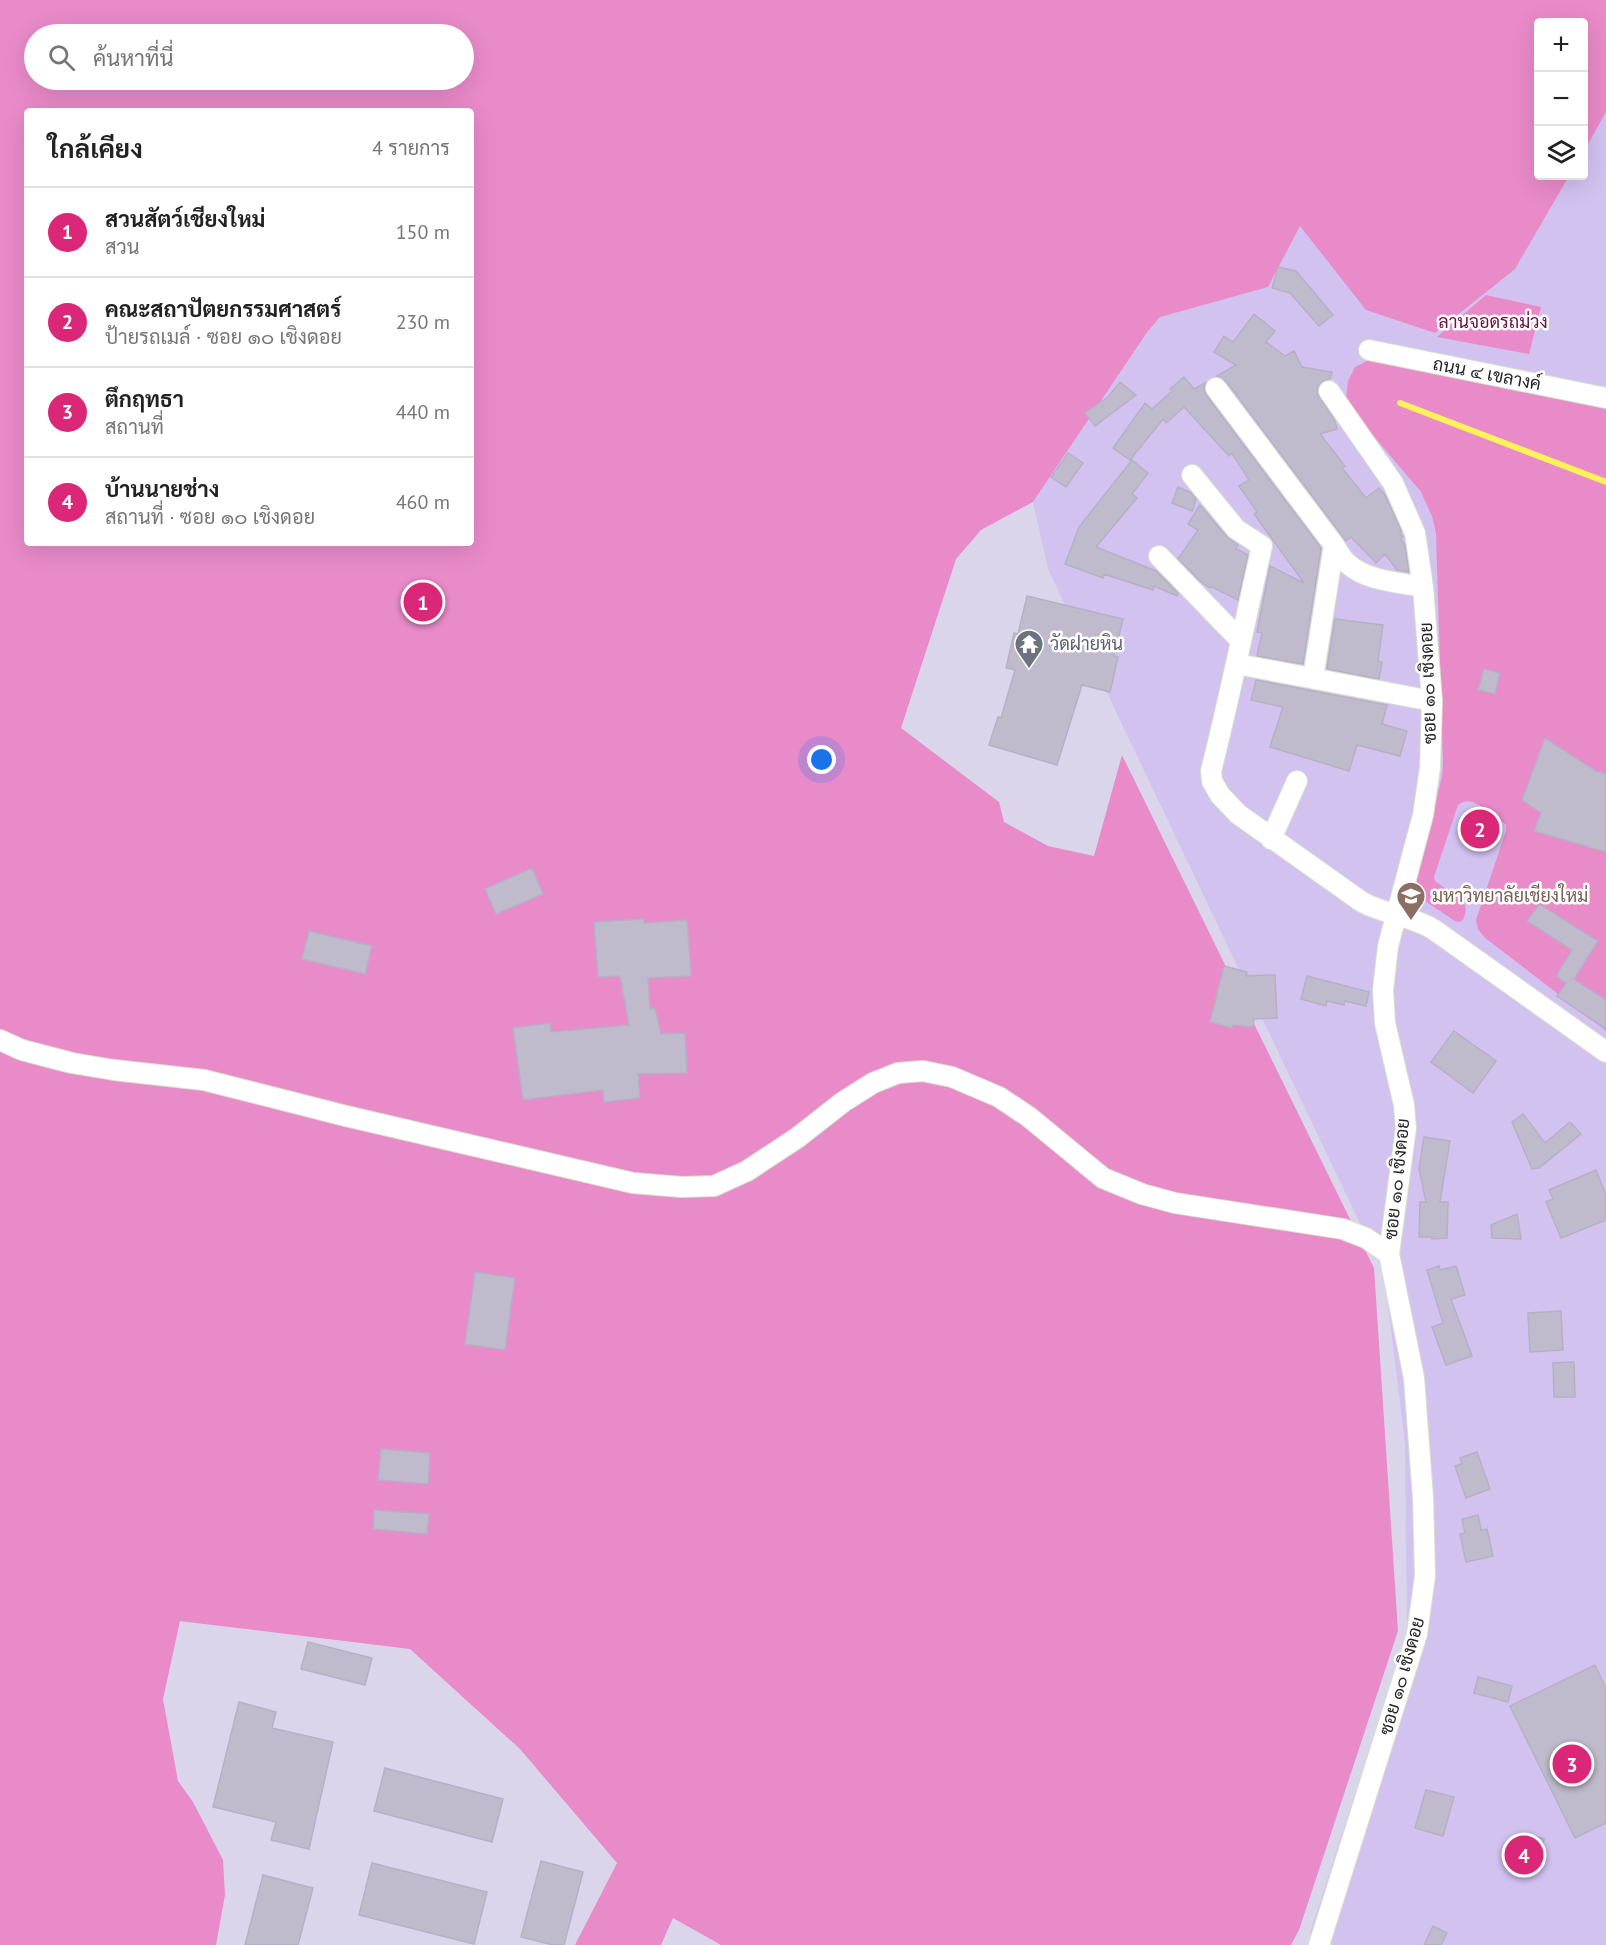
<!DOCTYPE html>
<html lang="th">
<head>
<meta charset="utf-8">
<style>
  :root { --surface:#fff; --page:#f2f2f2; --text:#222; --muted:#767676; --line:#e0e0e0; --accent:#db2777 }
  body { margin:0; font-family:"PT Sans",Sarabun,sans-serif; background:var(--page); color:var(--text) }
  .controls { position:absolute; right:18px; top:18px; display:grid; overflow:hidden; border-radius:6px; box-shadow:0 6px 24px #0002 }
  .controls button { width:54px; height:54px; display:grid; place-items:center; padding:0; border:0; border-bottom:2px solid var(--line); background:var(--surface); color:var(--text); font:30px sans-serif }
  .you { position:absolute; left:822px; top:760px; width:21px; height:21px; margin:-15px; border:4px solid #fff; border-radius:50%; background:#1a73e8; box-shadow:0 0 0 9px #1a73e833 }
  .badge { display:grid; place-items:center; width:39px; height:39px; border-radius:50%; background:var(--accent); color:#fff; font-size:20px; font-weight:700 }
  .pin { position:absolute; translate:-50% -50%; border:3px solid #fff; box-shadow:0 2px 6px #0006 }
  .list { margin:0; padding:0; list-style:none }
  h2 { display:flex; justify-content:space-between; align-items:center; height:78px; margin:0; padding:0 24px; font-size:26px }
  h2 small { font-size:20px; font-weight:400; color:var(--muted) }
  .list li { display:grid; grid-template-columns:39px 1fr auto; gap:18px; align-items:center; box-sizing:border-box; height:90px; padding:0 24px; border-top:2px solid var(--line) }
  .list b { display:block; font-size:22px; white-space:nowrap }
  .list p { margin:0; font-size:20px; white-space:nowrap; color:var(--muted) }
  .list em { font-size:20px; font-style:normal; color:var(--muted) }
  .icon { flex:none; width:33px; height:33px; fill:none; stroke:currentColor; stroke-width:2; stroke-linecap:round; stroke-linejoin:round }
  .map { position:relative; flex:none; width:1606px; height:1945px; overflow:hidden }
  .search { position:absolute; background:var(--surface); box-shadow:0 6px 24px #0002; left:24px; top:24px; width:450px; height:66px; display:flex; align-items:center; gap:15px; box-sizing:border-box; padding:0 21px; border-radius:33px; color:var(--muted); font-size:22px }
  .panel { position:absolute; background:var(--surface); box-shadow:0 6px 24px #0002; left:24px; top:108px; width:450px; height:438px; border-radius:6px }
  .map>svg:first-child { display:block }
</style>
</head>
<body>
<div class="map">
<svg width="1606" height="1945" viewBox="0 0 1606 1945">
  <rect width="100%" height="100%" fill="#dbd5eb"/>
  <!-- education -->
  <path fill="#d2c2f0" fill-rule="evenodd" d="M1282 0H1606V1945H1334L1310 1933 1407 1633 1405 1443 1384 1274 1048 569 1033 502 1147 333ZM1538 22H1584V176H1538Z"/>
  <!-- green -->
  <path fill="#e98ac9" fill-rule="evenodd" d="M0 0H1606V112L1584 151V22H1538V176H1569L1515 269 1435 333 1366 310 1300 226 1268 287 1160 317 1148 331 1033 502 981 530 956 559 901 728 999 802 1004 822 1048 846 1094 856 1122 755 1374 1268 1398 1631 1299 1930 1291 1945H721L673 1918 661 1945H575L617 1863 520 1749 410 1649 180 1621 163 1699 178 1781 193 1802 223 1860 225 1895 216 1945H0ZM34 34H464V80H34ZM27 111H471V543H27Z
    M1486 295 1541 307 1529 354 1437 337Z
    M1367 361 1390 362 1606 404V1031L1484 937 1478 929 1476 920 1506 831V825C1499 819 1482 805 1472 802 1467 800 1462 802 1458 805L1434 877 1435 881 1463 901C1467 908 1466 912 1463 920L1459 922 1455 921 1416 895 1417 880 1442 776 1443 763 1436 533 1432 516 1421 492 1355 414 1346 399 1348 381 1355 367Z"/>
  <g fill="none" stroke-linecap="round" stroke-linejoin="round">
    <!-- stream -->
    <path stroke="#fcf35a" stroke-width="6" d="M1400 403 1606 482"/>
  </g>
  <!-- building -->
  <path fill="#c0bbcc" stroke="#b7afc6" stroke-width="1.5" d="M1278 267 1296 271 1333 315 1319 326 1290 293 1272 288Z
    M1254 314 1275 331 1266 342 1285 356 1294 351 1302 367 1332 372 1330 379 1322 382 1318 386 1317 393 1334 419 1337 429 1320 434 1345 466 1342 468 1366 498 1379 488 1385 495 1402 532 1400 533 1403 537 1401 539 1405 545 1409 572 1397 570 1385 554 1376 563 1351 537 1346 541 1226 381 1217 376 1236 365 1214 352 1224 336 1233 342Z
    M1184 377 1194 389 1205 383 1204 389 1206 395 1321 548 1303 664 1257 656 1262 633 1257 632 1270 566 1304 583 1254 514 1257 512 1239 486 1249 480 1232 453 1229 456 1184 407 1166 423 1163 419 1130 460 1113 448 1145 403 1152 409 1172 391 1170 389Z
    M1120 382 1136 395 1095 426 1085 413 1108 397Z
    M1068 453 1083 463 1066 487 1051 477Z
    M1132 460 1148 473 1132 494 1137 498 1096 547 1156 571 1178 593 1177 596 1154 586 1153 590 1104 574 1103 578 1065 564 1079 527Z
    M1178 487 1190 492 1196 499 1192 511 1172 503Z
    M1200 505 1227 537 1238 545 1236 549 1248 555 1238 600 1212 587 1210 588 1201 582 1178 559 1198 530 1188 524Z
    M1027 596 1123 619 1114 656 1118 657 1110 692 1082 685 1057 765 989 745 998 717 1001 718 1015 670 1006 668 1014 633 1018 634Z
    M1335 619 1383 625 1378 661 1382 662 1379 679 1327 669Z
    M1484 669 1500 673 1495 694 1478 690Z
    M1256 680 1387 705 1382 724 1407 731 1400 756 1357 745 1349 771 1270 747 1283 707 1251 700Z
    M1545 738 1596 771 1606 774V852L1534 831 1541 813 1522 800Z
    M532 868 543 894 496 914 485 889Z
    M1539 904 1598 941 1574 979 1606 1000V1029L1557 996 1566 983 1556 976 1572 950 1527 921Z
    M644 919V923L687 920 691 976 648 978 650 1009 655 1008 661 1034 685 1033 687 1073 638 1074 640 1098 604 1102 603 1090 523 1100 513 1028 550 1023 551 1032 629 1025 620 976 598 977 594 922Z
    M309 931 372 946 365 974 302 959Z
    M1224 966 1247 972 1246 976 1275 975 1277 1018 1254 1019 1253 1027 1233 1025 1232 1028 1210 1022Z
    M1307 976 1369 992 1366 1006 1345 1001 1344 1005 1327 1001 1326 1006 1301 999Z
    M1454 1031 1496 1061 1473 1093 1431 1062Z
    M1523 1114 1545 1143 1570 1122 1581 1134 1539 1168 1532 1169 1512 1122Z
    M1424 1137 1450 1141 1440 1202H1448L1447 1238 1432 1239V1237H1419L1420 1202H1426L1419 1169Z
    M1596 1170 1606 1195V1220L1561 1238 1546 1202 1553 1199 1549 1190Z
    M1517 1214 1521 1239 1492 1238 1491 1225Z
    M1439 1266 1440 1270 1456 1266 1465 1295 1451 1299 1472 1356 1446 1365 1432 1327 1443 1323 1427 1270Z
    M475 1272 515 1278 505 1350 465 1344Z
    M1561 1311 1563 1350 1530 1352 1528 1313Z
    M1574 1362 1575 1397H1554L1553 1363Z
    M381 1449 430 1453 428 1484 378 1480Z
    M1477 1452 1490 1489 1466 1498 1455 1466 1462 1464 1460 1458Z
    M374 1510 429 1514 427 1534 373 1529Z
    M1478 1515 1481 1530 1487 1529 1493 1556 1466 1562 1460 1534 1465 1533 1462 1519Z
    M308 1642 372 1658 365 1685 301 1669Z
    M1595 1665 1606 1688V1823L1575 1838 1510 1706Z
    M1478 1677 1512 1686 1508 1702 1474 1693Z
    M239 1702 276 1712 272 1728 333 1742 309 1849 271 1840 276 1822 213 1807Z
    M385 1768 503 1799 492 1842 374 1811Z
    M1426 1790 1454 1797 1443 1836 1415 1828Z
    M1525 1833 1544 1839 1535 1871 1507 1863 1512 1844 1521 1846Z
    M541 1861 583 1872 564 1945H553L521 1937Z
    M372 1863 487 1892 474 1944 359 1915Z
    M263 1875 313 1888 298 1945H245Z
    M1433 1926 1447 1933 1441 1945H1424Z"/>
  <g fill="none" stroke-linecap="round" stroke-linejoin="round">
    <!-- minor casing -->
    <g stroke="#d7e2cb" stroke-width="22">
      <path id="minor" d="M1369 350 1606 398
        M1216 388 1334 545C1338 551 1342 559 1348 564 1367 581 1398 582 1423 587
        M1192 475 1236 529 1262 546C1245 621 1230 696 1211 771L1212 781 1220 795 1238 814 1362 902C1384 914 1411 916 1433 929L1606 1052
        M1159 556 1241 641
        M1237 664 1432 701
        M1313 678 1334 545
        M1271 839 1297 781
        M0 1040 22 1050 72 1063 114 1070 204 1080 346 1116 633 1183 682 1187 714 1186 747 1171 797 1138 843 1102 873 1083 898 1073 923 1071 952 1077 999 1097 1029 1117 1103 1178 1142 1194 1175 1203 1343 1229 1366 1238 1389 1254
        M1319 1945 1417 1634 1425 1576 1423 1498 1414 1378 1389 1254 1406 1128 1404 1105 1385 1023 1383 990 1388 946 1423 815 1430 768 1432 701 1423 587 1415 533 1393 483 1329 391"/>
    </g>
    <!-- minor -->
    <use href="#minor" stroke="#fff" stroke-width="20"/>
  </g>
  <!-- icons -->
  <defs>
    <g id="temple-pin" transform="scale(1.5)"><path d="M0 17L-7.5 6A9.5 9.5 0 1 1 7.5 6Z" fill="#6b7280" stroke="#fff"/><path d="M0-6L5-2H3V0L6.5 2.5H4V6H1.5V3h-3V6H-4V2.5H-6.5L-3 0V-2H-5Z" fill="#fff"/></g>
    <g id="university-pin" transform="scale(1.5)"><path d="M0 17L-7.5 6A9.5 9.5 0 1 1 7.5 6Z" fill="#8d6e63" stroke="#fff"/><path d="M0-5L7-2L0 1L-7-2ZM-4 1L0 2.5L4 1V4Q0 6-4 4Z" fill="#fff"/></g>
  </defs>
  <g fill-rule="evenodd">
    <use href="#temple-pin" x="1029" y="644"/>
    <use href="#university-pin" x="1411" y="896"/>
  </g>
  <g text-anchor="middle" stroke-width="5" stroke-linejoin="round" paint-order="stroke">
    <!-- park labels -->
    <g font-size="18" fill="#69113f" stroke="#fff">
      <text x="1493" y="328">ลานจอดรถม่วง</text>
    </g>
    <!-- street labels -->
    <g font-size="18" fill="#262626" stroke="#fff">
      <text transform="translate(1487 374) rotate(11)" y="6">ถนน ๔ เขลางค์</text>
      <text transform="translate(1428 683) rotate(-92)" y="6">ซอย ๑๐ เชิงดอย</text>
      <text transform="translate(1397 1179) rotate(-84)" y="6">ซอย ๑๐ เชิงดอย</text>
      <text transform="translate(1402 1676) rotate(-74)" y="6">ซอย ๑๐ เชิงดอย</text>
    </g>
    <!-- worship labels -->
    <g font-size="18" fill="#5b616d" stroke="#fff" text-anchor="start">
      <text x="1050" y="650">วัดฝายหิน</text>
    </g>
    <!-- education labels -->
    <g font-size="18" fill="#785e54" stroke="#fff" text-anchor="start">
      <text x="1432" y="902">มหาวิทยาลัยเชียงใหม่</text>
    </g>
  </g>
</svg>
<div class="controls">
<button>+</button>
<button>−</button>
<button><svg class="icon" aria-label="layers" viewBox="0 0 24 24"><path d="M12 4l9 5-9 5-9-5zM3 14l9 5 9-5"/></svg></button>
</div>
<div class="you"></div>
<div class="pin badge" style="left:423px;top:602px">1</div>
<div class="pin badge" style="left:1480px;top:829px">2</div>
<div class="pin badge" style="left:1572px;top:1764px">3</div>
<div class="pin badge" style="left:1524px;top:1855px">4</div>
<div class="search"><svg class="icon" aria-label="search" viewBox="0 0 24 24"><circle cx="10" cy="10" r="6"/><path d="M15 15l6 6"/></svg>ค้นหาที่นี่</div>
<section class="panel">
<h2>ใกล้เคียง<small>4 รายการ</small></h2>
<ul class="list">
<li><span class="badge">1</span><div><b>สวนสัตว์เชียงใหม่</b><p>สวน</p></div><em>150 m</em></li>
<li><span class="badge">2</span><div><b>คณะสถาปัตยกรรมศาสตร์</b><p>ป้ายรถเมล์ · ซอย ๑๐ เชิงดอย</p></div><em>230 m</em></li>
<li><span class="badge">3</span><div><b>ตึกฤทธา</b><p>สถานที่</p></div><em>440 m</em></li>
<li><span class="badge">4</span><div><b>บ้านนายช่าง</b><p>สถานที่ · ซอย ๑๐ เชิงดอย</p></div><em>460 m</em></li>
</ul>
</section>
</div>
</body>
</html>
